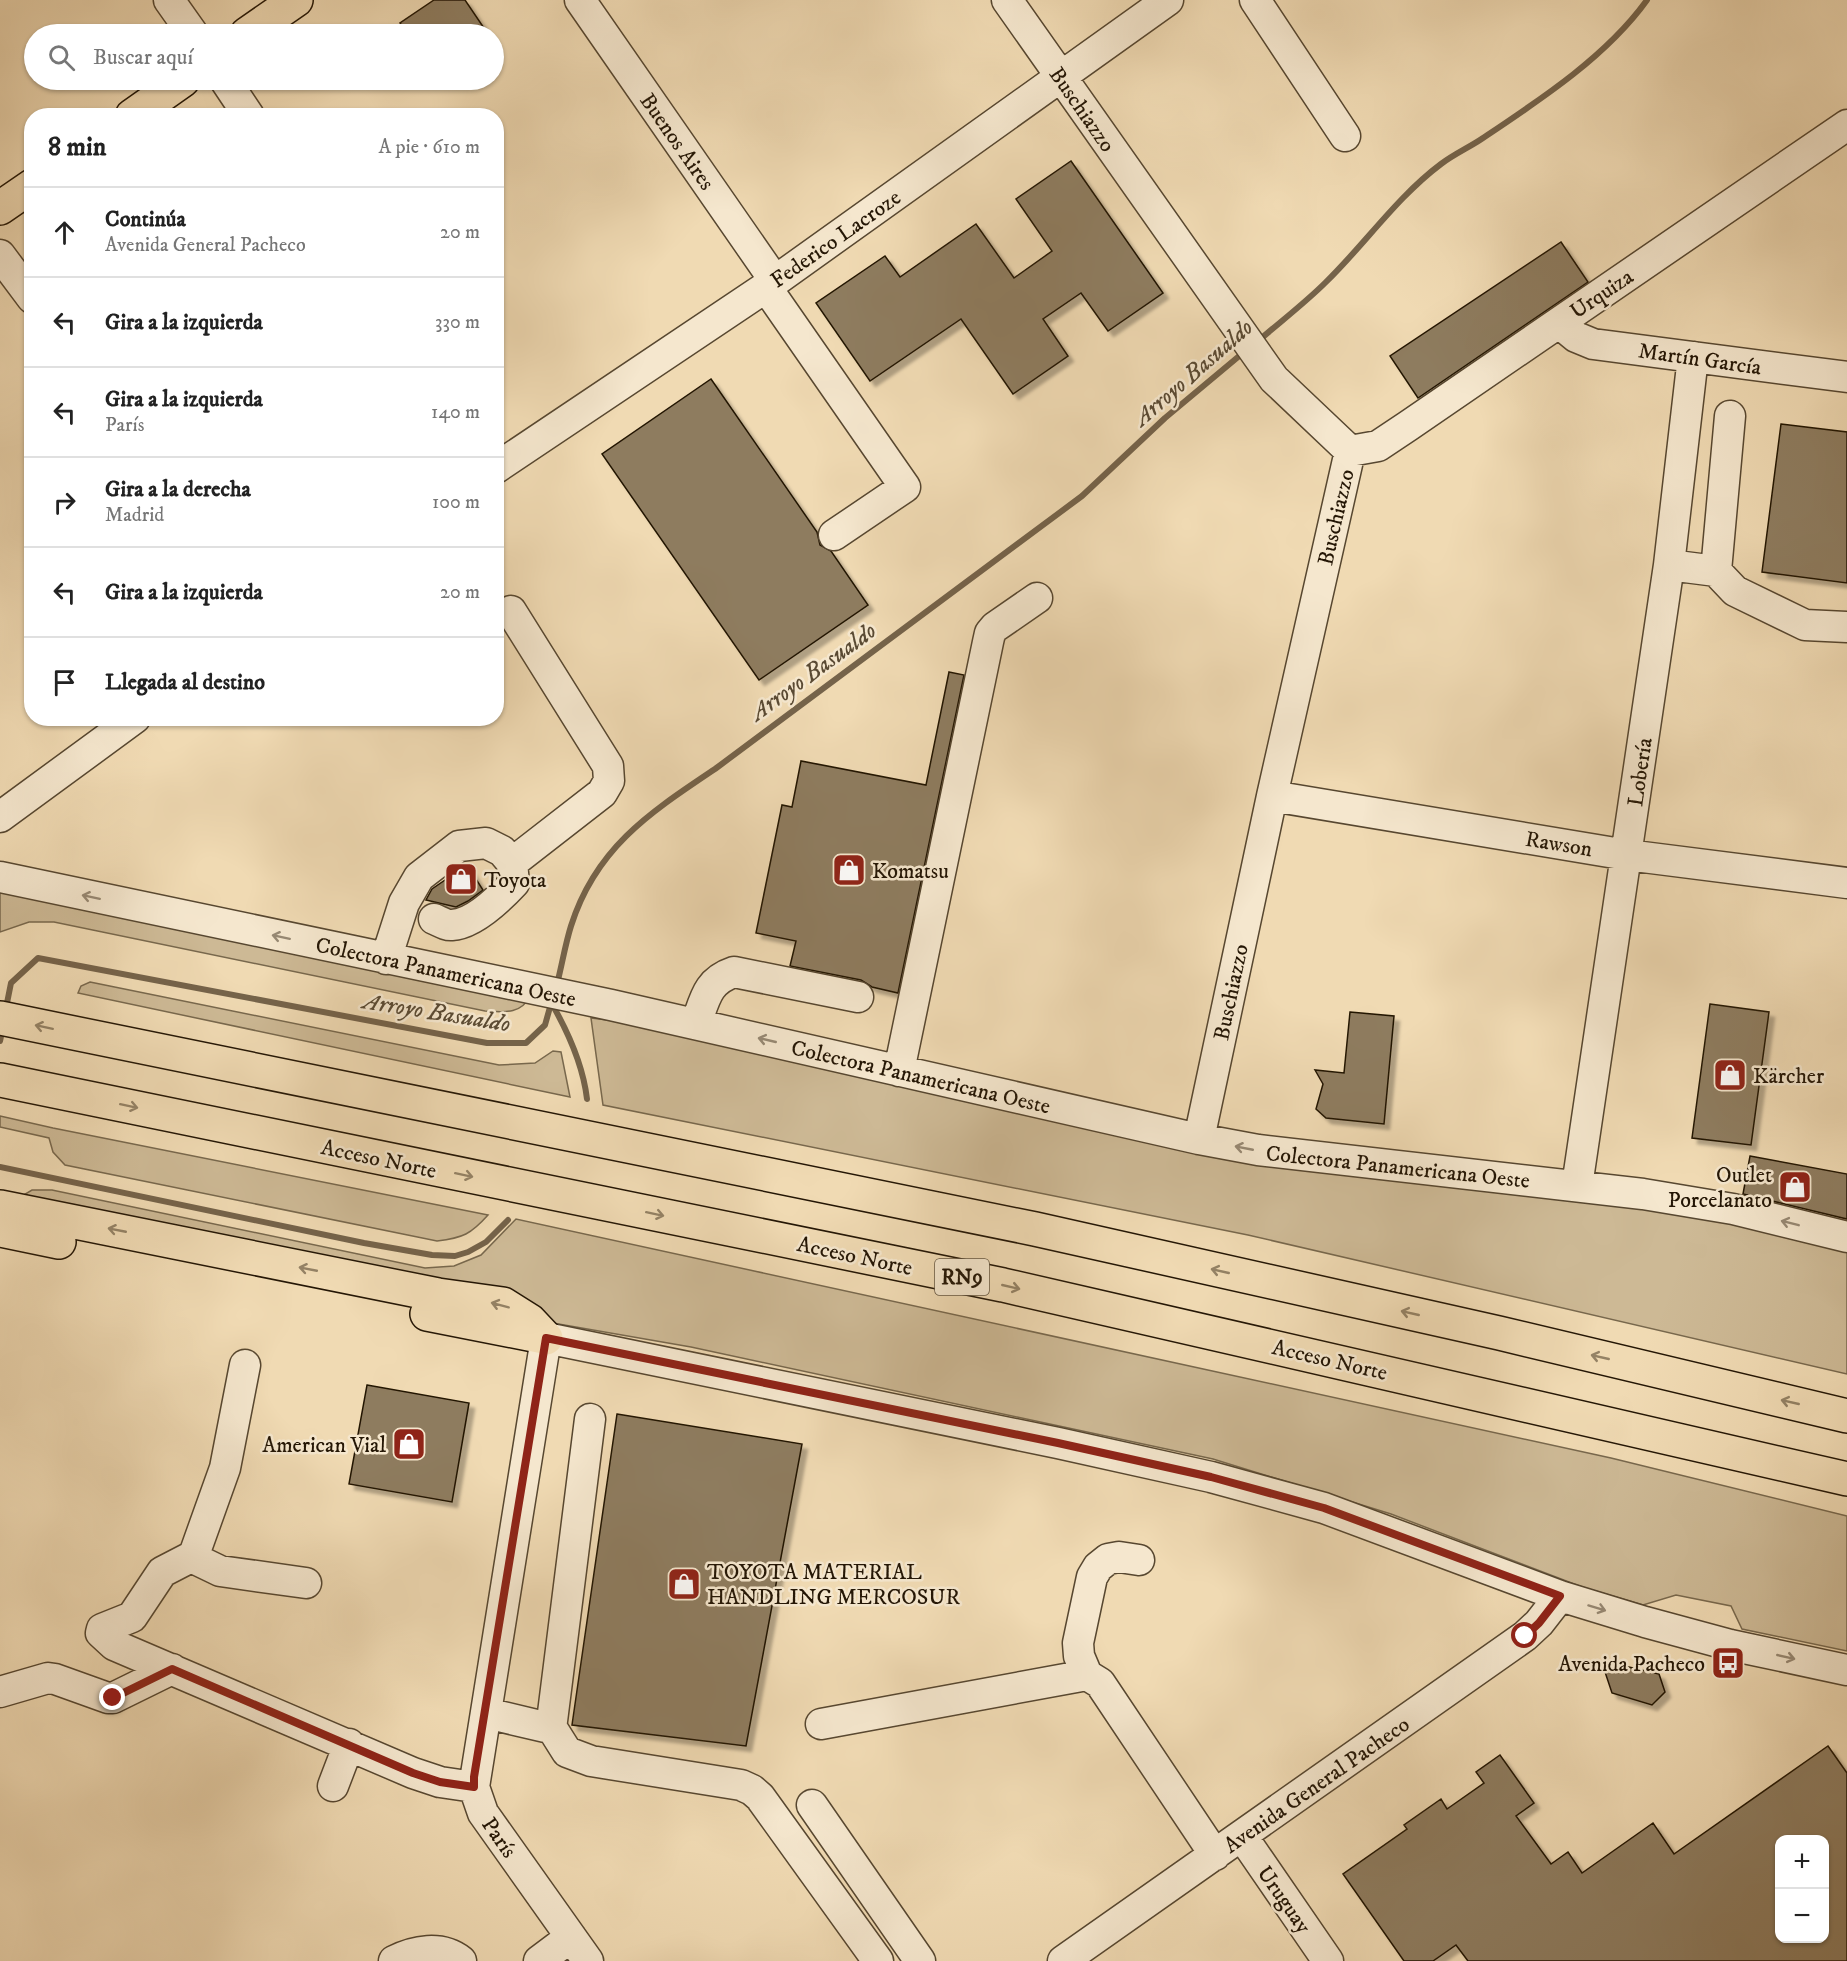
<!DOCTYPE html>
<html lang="es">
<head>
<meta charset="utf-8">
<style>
  :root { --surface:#fff; --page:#f2f2f2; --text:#222; --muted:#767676; --line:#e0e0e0 }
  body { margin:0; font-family:"IM FELL DW Pica",serif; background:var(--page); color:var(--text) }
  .controls { position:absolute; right:18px; bottom:18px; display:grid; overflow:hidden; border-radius:12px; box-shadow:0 2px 4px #0004 }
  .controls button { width:54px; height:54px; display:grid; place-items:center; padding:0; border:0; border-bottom:2px solid var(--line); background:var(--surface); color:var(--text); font:30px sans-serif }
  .stop { position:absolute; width:18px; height:18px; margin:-14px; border:4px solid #8f2418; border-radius:50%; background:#fff }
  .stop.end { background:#8f2418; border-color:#fff; box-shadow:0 2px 6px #0008 }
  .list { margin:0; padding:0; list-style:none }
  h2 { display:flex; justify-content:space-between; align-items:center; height:78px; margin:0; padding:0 24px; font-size:26px }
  h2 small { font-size:20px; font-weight:400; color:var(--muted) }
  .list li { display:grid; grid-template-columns:39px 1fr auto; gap:18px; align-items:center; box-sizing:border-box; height:90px; padding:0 24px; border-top:2px solid var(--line) }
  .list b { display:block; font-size:22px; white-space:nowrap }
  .list p { margin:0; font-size:20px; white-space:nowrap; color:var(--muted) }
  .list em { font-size:20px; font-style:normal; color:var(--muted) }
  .icon { flex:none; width:33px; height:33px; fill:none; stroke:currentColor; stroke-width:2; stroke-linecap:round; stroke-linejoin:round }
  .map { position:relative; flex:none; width:1847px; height:1961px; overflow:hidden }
  .search { position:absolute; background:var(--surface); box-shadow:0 2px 4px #0004; left:24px; top:24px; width:480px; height:66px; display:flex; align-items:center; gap:15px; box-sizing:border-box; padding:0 21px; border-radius:33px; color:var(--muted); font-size:22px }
  .panel { position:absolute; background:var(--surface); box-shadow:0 2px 4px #0004; left:24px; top:108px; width:480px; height:618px; border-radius:24px }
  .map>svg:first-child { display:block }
</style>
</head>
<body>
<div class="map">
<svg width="1847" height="1961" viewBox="0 0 1847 1961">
  <defs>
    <filter id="shadow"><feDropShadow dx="5.5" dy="5.5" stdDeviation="1.5" flood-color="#0004"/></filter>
  </defs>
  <rect width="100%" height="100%" fill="#f0dab3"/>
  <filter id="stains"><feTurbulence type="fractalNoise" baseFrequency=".00333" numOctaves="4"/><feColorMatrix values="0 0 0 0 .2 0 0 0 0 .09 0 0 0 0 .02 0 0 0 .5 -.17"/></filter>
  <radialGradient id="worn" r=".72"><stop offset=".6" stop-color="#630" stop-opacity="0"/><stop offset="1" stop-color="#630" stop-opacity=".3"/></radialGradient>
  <!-- green -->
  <path fill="#cdb995" stroke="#78684d" stroke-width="1.5" d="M0 888 530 996C521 1015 503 1012 485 1011L54 922H29L0 932Z
    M90 982 499 1065 535 1063 553 1051 561 1052 570 1097 78 993 81 986Z
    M591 1018 683 1029 976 1095 1568 1190 1847 1246V1374L1248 1235 603 1105Z
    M0 1116 53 1128 488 1215C471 1234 463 1238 437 1241L65 1165 53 1152 49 1138 0 1127Z
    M32 1190H52L425 1268 454 1266 481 1255 516 1219 1611 1458 1847 1516V1651L1742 1629 1731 1606 1676 1595 1643 1605 1582 1587 1391 1514 1213 1459 691 1347 547 1322 12 1202Z"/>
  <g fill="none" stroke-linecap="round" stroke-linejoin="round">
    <!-- stream -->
    <path stroke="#75634a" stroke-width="6" d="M1257 342C1280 322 1305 303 1326 282 1365 244 1397 197 1441 164 1454 154 1470 147 1483 138 1540 100 1607 56 1647 0
      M557 984C562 965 565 945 571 926 596 847 651 812 715 769L1082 496 1165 418 1244 352
      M552 1004C568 1032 583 1065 587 1099
      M6 1008 11 983 38 958 487 1043H526L545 1025 552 1000
      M0 1041 3 1027
      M0 1167 364 1243 432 1255 455 1256 468 1252 486 1242 508 1220"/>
  </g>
  <!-- building -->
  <path fill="#8e7c5f" stroke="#241605" stroke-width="1.5" fill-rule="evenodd" filter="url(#shadow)" d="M434 0H465L488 34H408L400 23Z
    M1071 161 1163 293 1108 331 1081 293 1043 319 1068 356 1013 394 961 319 870 381 816 303 885 256 900 277 976 224 1014 278 1052 251 1016 199Z
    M1561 242 1588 282 1418 398 1390 356Z
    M711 379 817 532 820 545 831 551 868 605 759 680 602 454Z
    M1781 424 1847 432V583L1762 572Z
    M949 672 964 675 898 993 872 987 861 980 790 966 796 941 756 933 782 805 792 807 801 761 926 785Z
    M467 865 483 890 468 901 456 907 426 900 432 889Z
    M1710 1004 1769 1012 1751 1145 1692 1138Z
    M1350 1012 1394 1016 1384 1124 1326 1118 1316 1109 1323 1084 1315 1070 1344 1073Z
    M1750 1156 1847 1174V1219L1743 1194Z
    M367 1385 469 1403 452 1502 349 1484Z
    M617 1414 802 1444 746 1746 572 1725Z
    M1620 1665 1659 1674 1665 1692 1652 1705 1612 1693 1605 1672Z
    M1828 1746 1847 1773V1961H1468L1456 1945 1433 1961H1404L1343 1874 1407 1829 1404 1825 1441 1799 1447 1809 1484 1783 1476 1772 1500 1755 1534 1803 1516 1816 1551 1864 1568 1852 1582 1873 1653 1823 1674 1854ZM1779 1839H1824V1938H1779Z"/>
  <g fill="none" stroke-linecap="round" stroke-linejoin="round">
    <!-- minor casing -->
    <g stroke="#574730" stroke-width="33">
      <path id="minor" d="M169 0 193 34
        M580 0 775 281
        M1007 0 1274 379 1350 451 1272 796 1199 1139
        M1255 0 1345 136
        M225 80 249 116
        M0 255 32 298
        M766 287 905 487 834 535
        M1559 323 1576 337 1593 344 1847 377
        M1350 451 1378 446 1408 426 1847 125
        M496 468 775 281 1168 0
        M1669 565 1716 571 1735 591 1805 625 1847 627
        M1716 571 1730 416
        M511 611 608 766 609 781 602 793 512 863
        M1272 796 1627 855 1847 883
        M0 817 135 718
        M0 877 611 1005 1199 1139 1258 1150 1643 1194 1733 1209 1847 1237
        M386 959 404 903 419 877 459 846 486 843 502 851 512 863 514 883C500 898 474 924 452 925 447 926 439 921 434 919
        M696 1024C705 999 707 981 734 972L858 997
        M899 1071 988 642 990 633 995 627 1037 598
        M1577 1186 1669 565 1693 357
        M245 1365 225 1468 195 1552 191 1557 162 1572 132 1617 102 1629 101 1633 114 1645 413 1773 440 1782 474 1787
        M191 1557 220 1571 306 1583
        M1087 1675 1079 1656 1078 1643 1092 1577 1098 1567 1108 1559 1119 1557 1139 1560
        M0 1692 48 1678 55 1679 108 1698H113L172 1669
        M486 1713 545 1727 550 1725 552 1721 590 1419
        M821 1724 1087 1675 1100 1683 1215 1855
        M550 1725 567 1752 591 1761 741 1785 752 1790 760 1797 878 1961
        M333 1786 349 1744
        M812 1805 920 1961
        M1242 1836 1328 1961
        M394 1961C414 1951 441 1945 461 1961
        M539 1961 571 1937
        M588 1961 483 1813 474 1787 546 1338 1058 1443 1211 1477 1324 1508 1560 1596 1645 1622 1730 1645 1847 1670
        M1063 1961 1525 1636 1539 1623 1560 1596"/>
    </g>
    <!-- major casing -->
    <g stroke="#241605" stroke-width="36">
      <path id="major" d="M247 34 296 0
        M132 116 183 80
        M0 208 32 186
        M0 1207 438 1295 503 1304 530 1321 546 1338
        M0 1230 59 1242
        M427 1314 544 1337"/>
    </g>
    <!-- highway casing -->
    <g stroke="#241605" stroke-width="36">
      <path id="highway" d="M0 1018 1035 1229 1499 1333 1847 1416
        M0 1080 1003 1285 1847 1479"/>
    </g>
    <!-- minor -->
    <use href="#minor" stroke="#f5e7ce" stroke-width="30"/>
    <!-- major -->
    <use href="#major" stroke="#f0dab3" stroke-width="33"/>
    <!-- highway -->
    <use href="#highway" stroke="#f0dab3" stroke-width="33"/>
  </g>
  <!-- one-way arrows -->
  <defs><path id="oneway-shaft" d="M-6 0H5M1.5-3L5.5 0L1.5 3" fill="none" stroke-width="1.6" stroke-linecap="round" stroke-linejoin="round" transform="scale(1.5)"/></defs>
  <g stroke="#978974">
    <use href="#oneway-shaft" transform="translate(91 897) rotate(-168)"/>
    <use href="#oneway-shaft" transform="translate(281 937) rotate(-168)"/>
    <use href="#oneway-shaft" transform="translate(767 1040) rotate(-167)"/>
    <use href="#oneway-shaft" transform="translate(1244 1148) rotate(-169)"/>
    <use href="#oneway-shaft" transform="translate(1790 1223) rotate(-166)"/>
    <use href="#oneway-shaft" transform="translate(1597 1608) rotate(17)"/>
    <use href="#oneway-shaft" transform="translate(1786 1657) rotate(13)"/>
  </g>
  <g stroke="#948265">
    <use href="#oneway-shaft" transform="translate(44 1027) rotate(-168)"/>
    <use href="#oneway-shaft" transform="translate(129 1106) rotate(12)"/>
    <use href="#oneway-shaft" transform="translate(464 1175) rotate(12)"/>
    <use href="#oneway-shaft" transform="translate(655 1214) rotate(12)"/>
    <use href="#oneway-shaft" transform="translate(117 1230) rotate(-169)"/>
    <use href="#oneway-shaft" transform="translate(308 1269) rotate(-169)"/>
    <use href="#oneway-shaft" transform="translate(1220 1271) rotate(-167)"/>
    <use href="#oneway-shaft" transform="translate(1011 1287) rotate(13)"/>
    <use href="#oneway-shaft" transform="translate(500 1305) rotate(-165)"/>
    <use href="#oneway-shaft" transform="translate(1410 1313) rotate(-167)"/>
    <use href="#oneway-shaft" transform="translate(1600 1357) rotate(-167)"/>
    <use href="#oneway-shaft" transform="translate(1790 1402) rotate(-167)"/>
  </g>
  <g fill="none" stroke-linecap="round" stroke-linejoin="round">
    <!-- route -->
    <path stroke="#8f2418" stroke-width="8" d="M113 1698 172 1669 413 1773 440 1782 474 1787V1777L546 1338 1058 1443 1211 1477 1324 1508 1560 1596 1539 1623 1525 1636"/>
  </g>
  <!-- icons -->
  <defs>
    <g id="shop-square" transform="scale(1.725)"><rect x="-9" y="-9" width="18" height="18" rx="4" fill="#8f2418" stroke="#f5e7ce"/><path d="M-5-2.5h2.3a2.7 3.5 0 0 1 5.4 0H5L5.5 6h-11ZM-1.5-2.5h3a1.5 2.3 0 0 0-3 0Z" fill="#fff"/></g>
    <g id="bus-square" transform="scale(1.725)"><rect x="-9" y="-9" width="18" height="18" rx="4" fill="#8f2418" stroke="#f5e7ce"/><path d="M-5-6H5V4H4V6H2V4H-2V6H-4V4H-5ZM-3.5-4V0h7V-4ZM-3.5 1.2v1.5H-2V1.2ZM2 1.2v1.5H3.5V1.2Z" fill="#fff"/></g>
  </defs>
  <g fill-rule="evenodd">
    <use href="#shop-square" x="849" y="870"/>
    <use href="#shop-square" x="461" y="879"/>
    <use href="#shop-square" x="1730" y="1075"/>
    <use href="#shop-square" x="1795" y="1187"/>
    <use href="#shop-square" x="409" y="1444"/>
    <use href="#shop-square" x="684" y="1584"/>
    <use href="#bus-square" x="1728" y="1663"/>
  </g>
  <g text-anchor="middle" stroke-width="5" stroke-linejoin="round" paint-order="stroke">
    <!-- shield labels -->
    <rect fill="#f5e7ce" stroke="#635541" stroke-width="1.5" x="935" y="1259" width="54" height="36" rx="4.5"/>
    <g font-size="21" font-weight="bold" fill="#241605">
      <text x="962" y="1284">RN9</text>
    </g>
    <!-- street labels -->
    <g font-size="22" fill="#241605" stroke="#f5e7ce">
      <text transform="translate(1083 109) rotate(55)" y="8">Buschiazzo</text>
      <text transform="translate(678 141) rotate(55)" y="8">Buenos Aires</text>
      <text transform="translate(835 238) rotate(-35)" y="8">Federico Lacroze</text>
      <text transform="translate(1601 293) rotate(-34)" y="8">Urquiza</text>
      <text transform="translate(1700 358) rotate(8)" y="8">Martín García</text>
      <text transform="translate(1335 517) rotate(-77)" y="8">Buschiazzo</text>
      <text transform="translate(1639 772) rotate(-82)" y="8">Lobería</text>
      <text transform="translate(1559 843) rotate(9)" y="8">Rawson</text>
      <text transform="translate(446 971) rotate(12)" y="8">Colectora Panamericana Oeste</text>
      <text transform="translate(1230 992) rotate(-78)" y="8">Buschiazzo</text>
      <text transform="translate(921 1076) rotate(13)" y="8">Colectora Panamericana Oeste</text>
      <text transform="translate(379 1158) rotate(12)" y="8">Acceso Norte</text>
      <text transform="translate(1398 1166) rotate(6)" y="8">Colectora Panamericana Oeste</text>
      <text transform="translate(855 1255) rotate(12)" y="8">Acceso Norte</text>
      <text transform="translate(1330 1359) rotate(13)" y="8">Acceso Norte</text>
      <text transform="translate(1316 1784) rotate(-35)" y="8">Avenida General Pacheco</text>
      <text transform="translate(500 1837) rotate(55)" y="8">París</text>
      <text transform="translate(1285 1899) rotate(55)" y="8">Uruguay</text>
    </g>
    <!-- poi labels -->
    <g font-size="22" fill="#241605" stroke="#f5e7ce" text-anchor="start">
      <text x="872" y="878">Komatsu</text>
      <text x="484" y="887">Toyota</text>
      <text x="1753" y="1083">Kärcher</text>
      <text x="1772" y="1182" text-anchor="end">Outlet<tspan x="1772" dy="25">Porcelanato</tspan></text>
      <text x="386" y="1452" text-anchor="end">American Vial</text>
      <text x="707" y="1579">TOYOTA MATERIAL<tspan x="707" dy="25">HANDLING MERCOSUR</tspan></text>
      <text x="1705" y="1671" text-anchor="end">Avenida Pacheco</text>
    </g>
    <!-- water labels -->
    <g font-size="24" font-style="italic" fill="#5a4a33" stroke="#f5e7ce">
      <text transform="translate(1193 372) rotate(-41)" y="8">Arroyo Basualdo</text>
      <text transform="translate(813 671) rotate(-36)" y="8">Arroyo Basualdo</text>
      <text transform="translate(437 1012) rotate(9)" y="8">Arroyo Basualdo</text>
    </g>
  </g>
  <rect width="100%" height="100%" filter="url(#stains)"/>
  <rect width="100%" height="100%" fill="url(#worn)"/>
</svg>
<div class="controls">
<button>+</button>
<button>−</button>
</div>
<div class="stop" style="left:1525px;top:1636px"></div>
<div class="stop end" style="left:113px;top:1698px"></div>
<div class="search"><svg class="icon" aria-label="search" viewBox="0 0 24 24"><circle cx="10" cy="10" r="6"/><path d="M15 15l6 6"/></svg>Buscar aquí</div>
<section class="panel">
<h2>8 min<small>A pie · 610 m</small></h2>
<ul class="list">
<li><svg class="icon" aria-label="ahead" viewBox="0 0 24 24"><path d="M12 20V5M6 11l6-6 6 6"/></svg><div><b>Continúa</b><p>Avenida General Pacheco</p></div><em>20 m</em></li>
<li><svg class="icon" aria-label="left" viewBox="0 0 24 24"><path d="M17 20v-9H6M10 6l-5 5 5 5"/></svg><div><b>Gira a la izquierda</b></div><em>330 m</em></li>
<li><svg class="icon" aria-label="left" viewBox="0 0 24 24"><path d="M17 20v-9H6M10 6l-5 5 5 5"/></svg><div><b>Gira a la izquierda</b><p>París</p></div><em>140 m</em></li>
<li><svg class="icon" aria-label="right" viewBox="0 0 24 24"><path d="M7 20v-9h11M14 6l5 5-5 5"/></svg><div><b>Gira a la derecha</b><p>Madrid</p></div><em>100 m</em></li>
<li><svg class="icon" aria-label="left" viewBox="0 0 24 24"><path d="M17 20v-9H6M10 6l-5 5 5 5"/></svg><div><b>Gira a la izquierda</b></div><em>20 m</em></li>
<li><svg class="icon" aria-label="arrive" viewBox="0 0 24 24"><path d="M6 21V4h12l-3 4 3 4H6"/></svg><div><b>Llegada al destino</b></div></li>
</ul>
</section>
</div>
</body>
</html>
